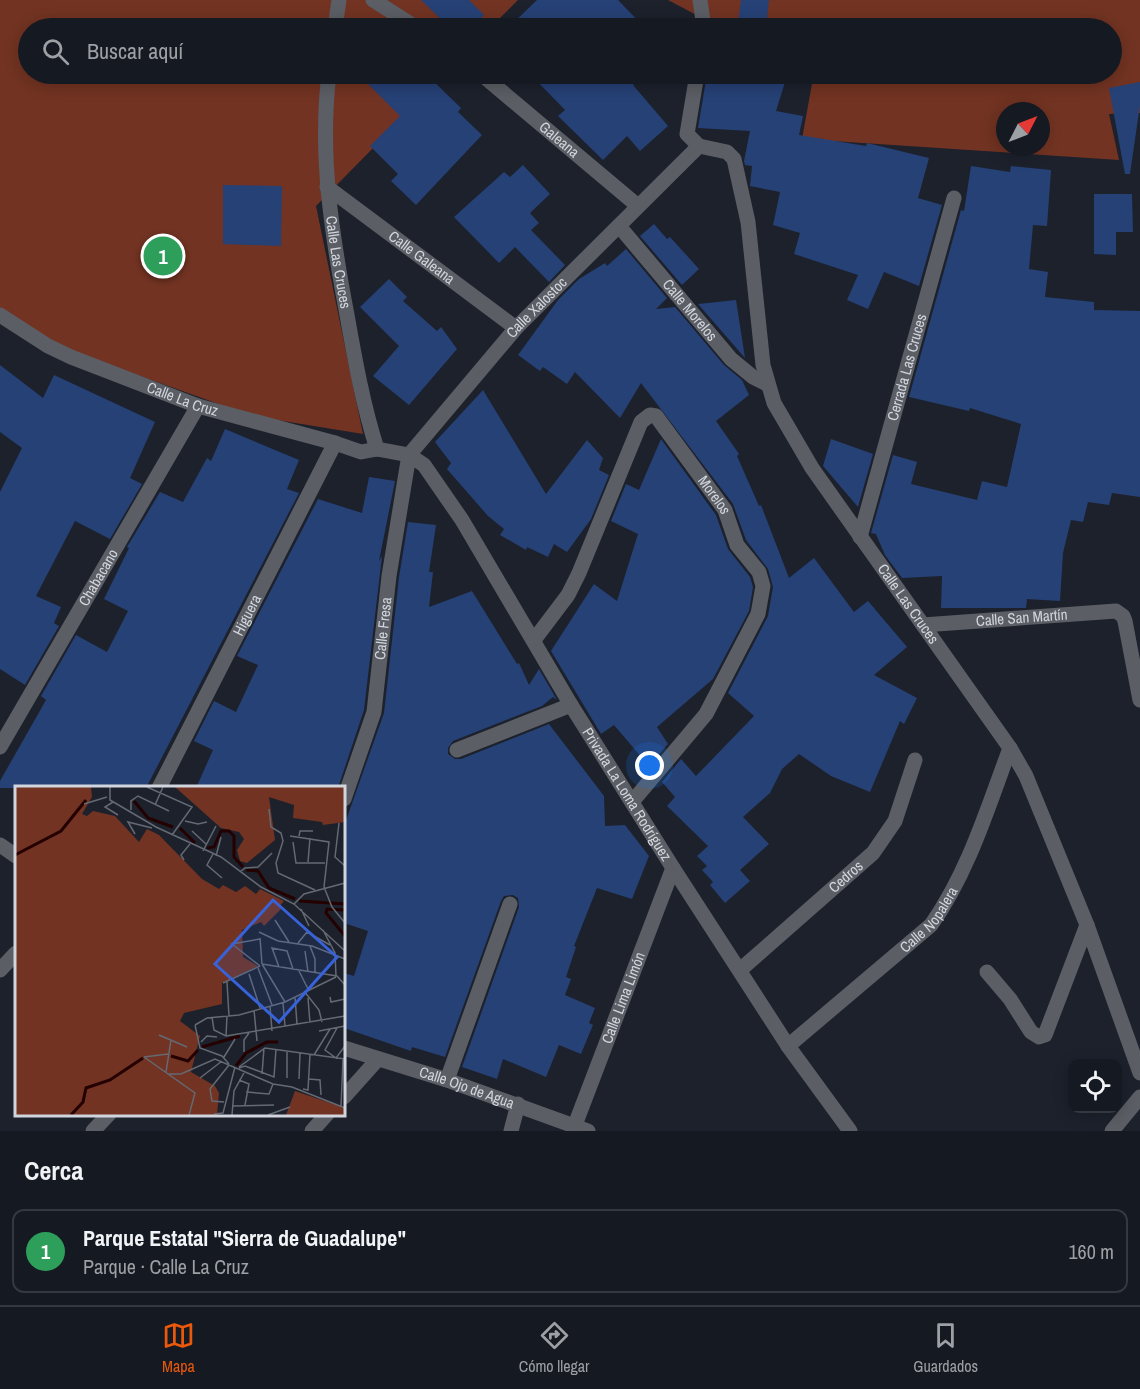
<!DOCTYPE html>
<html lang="es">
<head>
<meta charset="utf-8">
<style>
  :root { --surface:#151921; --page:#1e222a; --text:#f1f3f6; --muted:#9da0a5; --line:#34383f; --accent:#ea580c }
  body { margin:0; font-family:"Archivo Narrow",sans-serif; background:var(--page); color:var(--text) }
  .controls { position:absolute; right:18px; bottom:18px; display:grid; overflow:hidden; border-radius:12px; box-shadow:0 3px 15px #0003 }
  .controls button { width:54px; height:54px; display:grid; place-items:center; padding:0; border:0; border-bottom:2px solid var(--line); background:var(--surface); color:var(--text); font:30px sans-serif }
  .compass { position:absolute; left:996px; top:102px; width:54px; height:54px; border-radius:50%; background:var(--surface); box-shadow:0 3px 15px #0003; rotate:48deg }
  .you { position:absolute; left:650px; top:766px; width:21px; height:21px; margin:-15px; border:4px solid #fff; border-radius:50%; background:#1a73e8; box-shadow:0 0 0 9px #1a73e833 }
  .badge { display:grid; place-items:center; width:39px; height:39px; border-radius:50%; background:var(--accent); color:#fff; font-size:20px; font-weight:700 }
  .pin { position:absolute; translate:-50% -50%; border:3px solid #fff; box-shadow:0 2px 6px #0006 }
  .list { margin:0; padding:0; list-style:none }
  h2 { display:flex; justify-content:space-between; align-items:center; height:78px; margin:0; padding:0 24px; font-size:26px }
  h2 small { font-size:20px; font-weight:400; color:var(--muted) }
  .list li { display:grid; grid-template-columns:39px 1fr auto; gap:18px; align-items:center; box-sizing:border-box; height:84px; margin:0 12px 12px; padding:0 12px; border:2px solid var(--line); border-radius:12px }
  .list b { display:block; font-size:22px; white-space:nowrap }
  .list p { margin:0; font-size:20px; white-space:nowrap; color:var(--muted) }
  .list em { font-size:20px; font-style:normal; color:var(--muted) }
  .icon { flex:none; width:33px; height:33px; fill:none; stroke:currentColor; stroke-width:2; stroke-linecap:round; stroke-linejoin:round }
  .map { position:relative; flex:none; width:1140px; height:1131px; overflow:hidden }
  .search { position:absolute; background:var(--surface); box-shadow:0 3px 15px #0003; left:18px; right:18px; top:18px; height:66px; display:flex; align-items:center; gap:15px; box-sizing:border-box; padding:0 21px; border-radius:33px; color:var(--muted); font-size:22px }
  .sheet { height:174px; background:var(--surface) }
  nav { display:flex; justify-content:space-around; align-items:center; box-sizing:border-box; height:84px; border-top:2px solid var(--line); background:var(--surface); font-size:16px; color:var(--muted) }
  nav a { display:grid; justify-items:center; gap:3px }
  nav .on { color:var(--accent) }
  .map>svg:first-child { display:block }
</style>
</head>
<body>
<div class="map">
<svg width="1140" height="1131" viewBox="0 0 1140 1131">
  <rect width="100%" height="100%" fill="#1c212c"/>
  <!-- green -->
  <path fill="#723322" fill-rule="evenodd" d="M0 0H518L490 28H28V74H446L316 206 363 434 252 416 68 350 0 311Z
    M668 0H1140V113L1109 114 1119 160 802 139 813 78 805 74H1112V28H721ZM1005 111H1041V147H1005Z"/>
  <!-- building -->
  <path fill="#264176" d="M421 0H469L484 15 472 28H450Z
    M537 0H618L645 28H508Z
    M741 0H769L766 27 738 23Z
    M358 74H426L461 108 458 112 482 135 416 205 391 181 398 174 370 146 400 116Z
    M530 74H644L633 85 668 126 640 151 627 136 603 160 558 116 565 110Z
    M707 74H769L786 79 776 111 803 116 799 135 866 146 867 143 929 158 918 198 942 205 919 286 884 272 868 309 847 300 858 275 794 254 800 233 773 225 780 192 750 186 752 166 745 165 744 161 750 131 698 128Z
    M1140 82V105L1130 174H1125L1109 88Z
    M523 165 550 194 530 213 539 223 531 230 565 265 549 282 515 247 499 263 454 217 504 172 510 177Z
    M971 166 1010 172 1011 166 1051 170 1047 226 1033 225 1029 269 1048 272 1045 297 1094 302V310L1140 311V497L1112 493 1109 505 1088 502 1083 522 1071 520 1063 553 1060 601 1027 599 1026 608H941L942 576 902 578 885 555 876 534 871 533 893 455 917 462 911 484 977 500 982 481 1007 487 1021 424 970 408 969 411 909 397 961 210 964 211Z
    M223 185 282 186 281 246 223 244Z
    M1094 194H1132L1133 232H1116V255L1094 254Z
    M654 224 667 239 670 237 699 269 682 285 640 236Z
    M626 249 667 298 656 309 675 307 724 365 742 380 749 395 716 421 739 454 737 456 759 506 761 505 789 578 814 558 854 612 868 601 907 647 874 675 917 698 904 724 900 721 870 792 831 776 799 754 782 769 770 793 743 817 769 844 740 870 750 881 725 903 710 885 713 882 702 870 707 866 697 856 708 846 667 806 675 797 662 782 681 759 696 776 754 716 728 693 768 616 773 587 768 569 746 540 733 504 641 383 620 418 575 372 567 384 543 367 540 371 518 355 558 300 579 279 605 263 607 266Z
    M389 279 407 297 403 301 437 331 441 327 457 349 409 405 373 376 399 346 360 307Z
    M736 300 745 358 698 304Z
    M0 365 43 398 54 375 155 422 130 478 142 484 110 539 75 521 36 596 61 607 54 623 59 626 25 685 0 669V492L22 448 0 432Z
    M483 390 546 494 587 440 603 458 599 470 609 475 591 519 567 552 554 544 548 557 527 547 526 550 500 535 504 529 488 516 447 469 451 463 435 442Z
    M225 429 299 460 287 489 299 493 146 788H0V781L46 700 41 696 76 635 107 652 128 611 104 599 129 548 127 547 160 492 183 502 207 458 211 461Z
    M661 439 716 515 728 549 750 577 753 587 749 611 713 679 657 727 668 744 649 766 614 725 601 734 551 651 594 584 617 601 638 534 611 521 626 484 639 490Z
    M831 439 873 454 858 507 823 466Z
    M369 477 395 481 379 561 382 556 364 710 338 788H196L213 750 194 741 214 701 236 712 258 665 237 656 318 499 362 513Z
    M408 522 436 525 429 572H433L429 607 472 591 517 664 519 663 529 685 539 669 557 700 553 697 542 706 453 741 448 748V754L455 759H461L549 724 604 796 605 826 625 825 649 856 632 899 597 888 574 946 576 947 566 977 571 979 565 995 595 1008 589 1023 593 1025 581 1054 559 1045 546 1077 503 1059 497 1079 462 1067 519 907 518 898 513 895 504 896 501 901 445 1057 412 1047 411 1051 344 1028V973L354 976 368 931 344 923V826L384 713 399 577Z"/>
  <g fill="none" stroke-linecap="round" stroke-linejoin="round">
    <!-- street -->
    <g stroke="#5b5e64" stroke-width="15">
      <path d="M373 0 417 28"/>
      <path d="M700 0 704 28"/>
      <path d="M335 28 339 0"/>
      <path id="s1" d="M329 74C319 154 332 236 347 315 355 360 363 405 377 449"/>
      <path id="s2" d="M481 74 638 206"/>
      <path d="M697 74 687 134 699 146"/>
      <path id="s3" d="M699 146 727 152 734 159 748 222 763 365 774 403 812 468 1010 748 1026 776 1087 925 1140 1073"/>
      <path id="s4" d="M327 187 516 328"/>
      <path id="s5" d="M619 226 731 359 753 377 767 384"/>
      <path id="s6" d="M0 315 48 346 71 357 198 406 335 443 361 452 377 449 409 455 424 465 462 520 571 705 673 868 788 1046 850 1131"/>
      <path id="s7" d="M409 455 516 328 699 146"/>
      <path id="s8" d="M860 537 954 198"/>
      <path id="s9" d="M923 625 1116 611 1123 616 1125 621 1140 700"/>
      <path id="s10" d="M534 640 568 595 579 573 641 422 650 415 656 416 725 510 737 545 759 572 763 586 758 614 706 714 632 802"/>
      <path id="s11" d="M0 747 198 406"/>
      <path d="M457 750 571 705"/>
      <path id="s12" d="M159 788 335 443"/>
      <path id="s13" d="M344 799 374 712 389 576 409 455"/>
      <path d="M0 845 16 856"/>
      <path d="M0 970 16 953"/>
      <path id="s14" d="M740 970 873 853 895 821 915 760"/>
      <path d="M987 972 1010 999 1031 1032 1039 1037 1045 1035 1087 925"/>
      <path id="s15" d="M788 1046 931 925C968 873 988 807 1010 748"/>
      <path id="s16" d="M344 1048 447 1080 588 1131"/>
      <path d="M447 1080 510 904"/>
      <path d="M344 1097 378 1059"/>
      <path id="s17" d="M575 1125 673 868"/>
      <path d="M93 1131 109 1114"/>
      <path d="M312 1131 327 1114"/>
      <path d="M511 1131 518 1104"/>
      <path d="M1112 1131 1140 1097"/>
    </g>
  </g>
  <g text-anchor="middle" stroke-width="4.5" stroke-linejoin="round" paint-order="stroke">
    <!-- street labels -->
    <g font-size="15" fill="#d1d5dd" stroke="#131822">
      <text dy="5" stroke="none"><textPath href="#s2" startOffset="102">Galeana</textPath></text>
      <text dy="5" stroke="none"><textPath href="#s4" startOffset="118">Calle Galeana</textPath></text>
      <text dy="5" stroke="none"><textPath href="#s1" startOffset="189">Calle Las Cruces</textPath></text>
      <text dy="5" stroke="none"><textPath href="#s7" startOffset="195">Calle Xalostoc</textPath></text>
      <text dy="5" stroke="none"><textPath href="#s5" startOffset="110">Calle Morelos</textPath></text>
      <text dy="5" stroke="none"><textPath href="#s8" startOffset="176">Cerrada Las Cruces</textPath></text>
      <text dy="5" stroke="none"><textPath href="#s6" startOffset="202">Calle La Cruz</textPath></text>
      <text dy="5" stroke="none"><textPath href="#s10" startOffset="360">Morelos</textPath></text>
      <text dy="5" stroke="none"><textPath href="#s11" startOffset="196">Chabacano</textPath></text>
      <text dy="5" stroke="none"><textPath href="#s3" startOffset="528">Calle Las Cruces</textPath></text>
      <text dy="5" stroke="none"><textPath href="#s12" startOffset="194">Higuera</textPath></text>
      <text dy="5" stroke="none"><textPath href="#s9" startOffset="99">Calle San Martín</textPath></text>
      <text dy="5" stroke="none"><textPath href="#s13" startOffset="176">Calle Fresa</textPath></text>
      <text dy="5" stroke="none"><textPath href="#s6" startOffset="842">Privada La Loma Rodríguez</textPath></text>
      <text dy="5" stroke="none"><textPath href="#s14" startOffset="141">Cedros</textPath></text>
      <text dy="5" stroke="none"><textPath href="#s15" startOffset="190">Calle Nopalera</textPath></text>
      <text dy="5" stroke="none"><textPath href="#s17" startOffset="136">Calle Lima Limón</textPath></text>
      <text dy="5" stroke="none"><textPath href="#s16" startOffset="129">Calle Ojo de Agua</textPath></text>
    </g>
  </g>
  <!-- overview -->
  <g transform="translate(15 786)">
    <rect width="330" height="330" fill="#1c212c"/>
    <path d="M0 1H76L77 11 67 28 72 30 78 25 100 30 124 56 132 43 144 49 187 93 204 103 208 99 221 106 230 100 241 108 245 103 269 115 264 121 266 123 249 140 246 136 227 144 228 171 243 180 207 197V218L169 227 165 235 185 250 176 286 200 300 204 307 202 329H0ZM160 1H330V36L308 39 307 36 278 32 279 19 254 11 260 54 232 77 225 75 222 64 229 53 224 46 206 42ZM280 305 330 322V329H271Z" fill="#723322"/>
    <path fill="none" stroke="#240000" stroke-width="3" d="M119 15 133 32 158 41M165 42 180 57M192 62 199 61 206 45H214L219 50V71L228 81M0 69 46 45 71 14M231 84 243 85 254 102 280 113M284 115 330 118M330 124 312 123 311 127 330 150M187 261 225 250M156 270 173 275 183 264M221 280 231 267 252 256H263M56 329 68 316 71 302 95 294 128 272"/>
    <path fill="none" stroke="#646973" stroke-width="1.5" d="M95 1V14L141 41 206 71 246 101 279 118 330 165M132 1 177 21 157 49M98 16 90 21 103 29M69 18 92 11M140 19 148 1M254 23 256 41 266 47 268 55 261 77 263 87 300 104M116 24V15L123 10 154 25M170 35 183 38 192 36M324 37 320 71 330 80M177 45 191 58M120 48 113 36 137 42M275 50 314 56 309 101 317 121 330 137M284 50 285 45H298M278 56 281 77H310M188 65 201 40M198 68 192 79 207 92M201 70 206 51M169 74 166 69 175 58M293 76 295 52M225 86 230 82 243 81 257 67M279 118 289 108 330 97M286 123 294 140M260 134 274 156M308 144 320 167 321 190M244 146 263 155 297 160 330 173M245 152 247 178M245 153 217 158 245 180M283 157 292 146 315 159M295 160 300 173V187M290 165 293 186M247 178 322 190 330 199M247 178 270 216M264 181 257 162 272 165 278 183M243 182 257 219M284 185 293 203M234 188 245 222M212 196 214 230M208 197 245 180M289 205 304 224 307 236M280 211 282 238M315 211 316 216 330 213M293 212 295 237M268 217 270 240M255 220 257 245M239 224 242 255M197 231 199 244 211 250 330 230M180 239 192 232 224 229 270 216 321 191M180 239 185 262 207 270 214 278M322 242 310 264 321 272 330 260M304 245 330 240M144 249 172 261M211 250 212 230M186 256 192 250 202 251M229 266V254L234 247M299 269 315 243M129 271 180 307 174 329M129 271 153 268M209 271 220 253M224 281 250 262 330 273M224 282 230 280 259 291 261 263M151 286 156 254M154 288H166L200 273 258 298 277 301 330 322M247 288 249 262M185 292 207 275M272 292V265M284 293 285 267M294 293 305 294 306 309M224 294 234 298 230 319M288 303 293 304 295 268M231 306 254 308 258 298M209 316 197 315 195 303 214 279M217 320 259 319M326 321 328 273M199 328 208 327 220 281M217 329 219 305 230 285M253 329 275 321"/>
    <path fill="#3862d9" fill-opacity="0.15" stroke="#3862d9" stroke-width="3" d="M258 114 322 171 264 236 200 178Z"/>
    <rect width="330" height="330" fill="none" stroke="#d1d5dd" stroke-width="3"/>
  </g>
</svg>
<div class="controls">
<button><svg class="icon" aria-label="locate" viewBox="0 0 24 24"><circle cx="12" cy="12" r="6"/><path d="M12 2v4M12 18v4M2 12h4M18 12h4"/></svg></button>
</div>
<svg class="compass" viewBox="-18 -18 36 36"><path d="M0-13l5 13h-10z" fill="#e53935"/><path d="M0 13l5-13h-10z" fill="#9da0a5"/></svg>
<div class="you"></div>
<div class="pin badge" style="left:163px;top:256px;background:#2e9e5b">1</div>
<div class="search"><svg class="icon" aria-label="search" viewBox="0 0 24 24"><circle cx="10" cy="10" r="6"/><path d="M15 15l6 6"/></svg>Buscar aquí</div>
</div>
<section class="sheet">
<h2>Cerca<small></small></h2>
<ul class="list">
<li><span class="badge" style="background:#2e9e5b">1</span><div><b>Parque Estatal &quot;Sierra de Guadalupe&quot;</b><p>Parque · Calle La Cruz</p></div><em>160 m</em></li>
</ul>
</section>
<nav>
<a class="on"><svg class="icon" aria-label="map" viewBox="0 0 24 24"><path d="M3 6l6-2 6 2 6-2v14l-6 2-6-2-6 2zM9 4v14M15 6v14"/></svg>Mapa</a>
<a><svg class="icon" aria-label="directions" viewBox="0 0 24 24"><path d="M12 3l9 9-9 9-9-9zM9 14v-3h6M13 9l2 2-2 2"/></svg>Cómo llegar</a>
<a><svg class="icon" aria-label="saved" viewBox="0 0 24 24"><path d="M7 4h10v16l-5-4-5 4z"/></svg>Guardados</a>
</nav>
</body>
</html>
